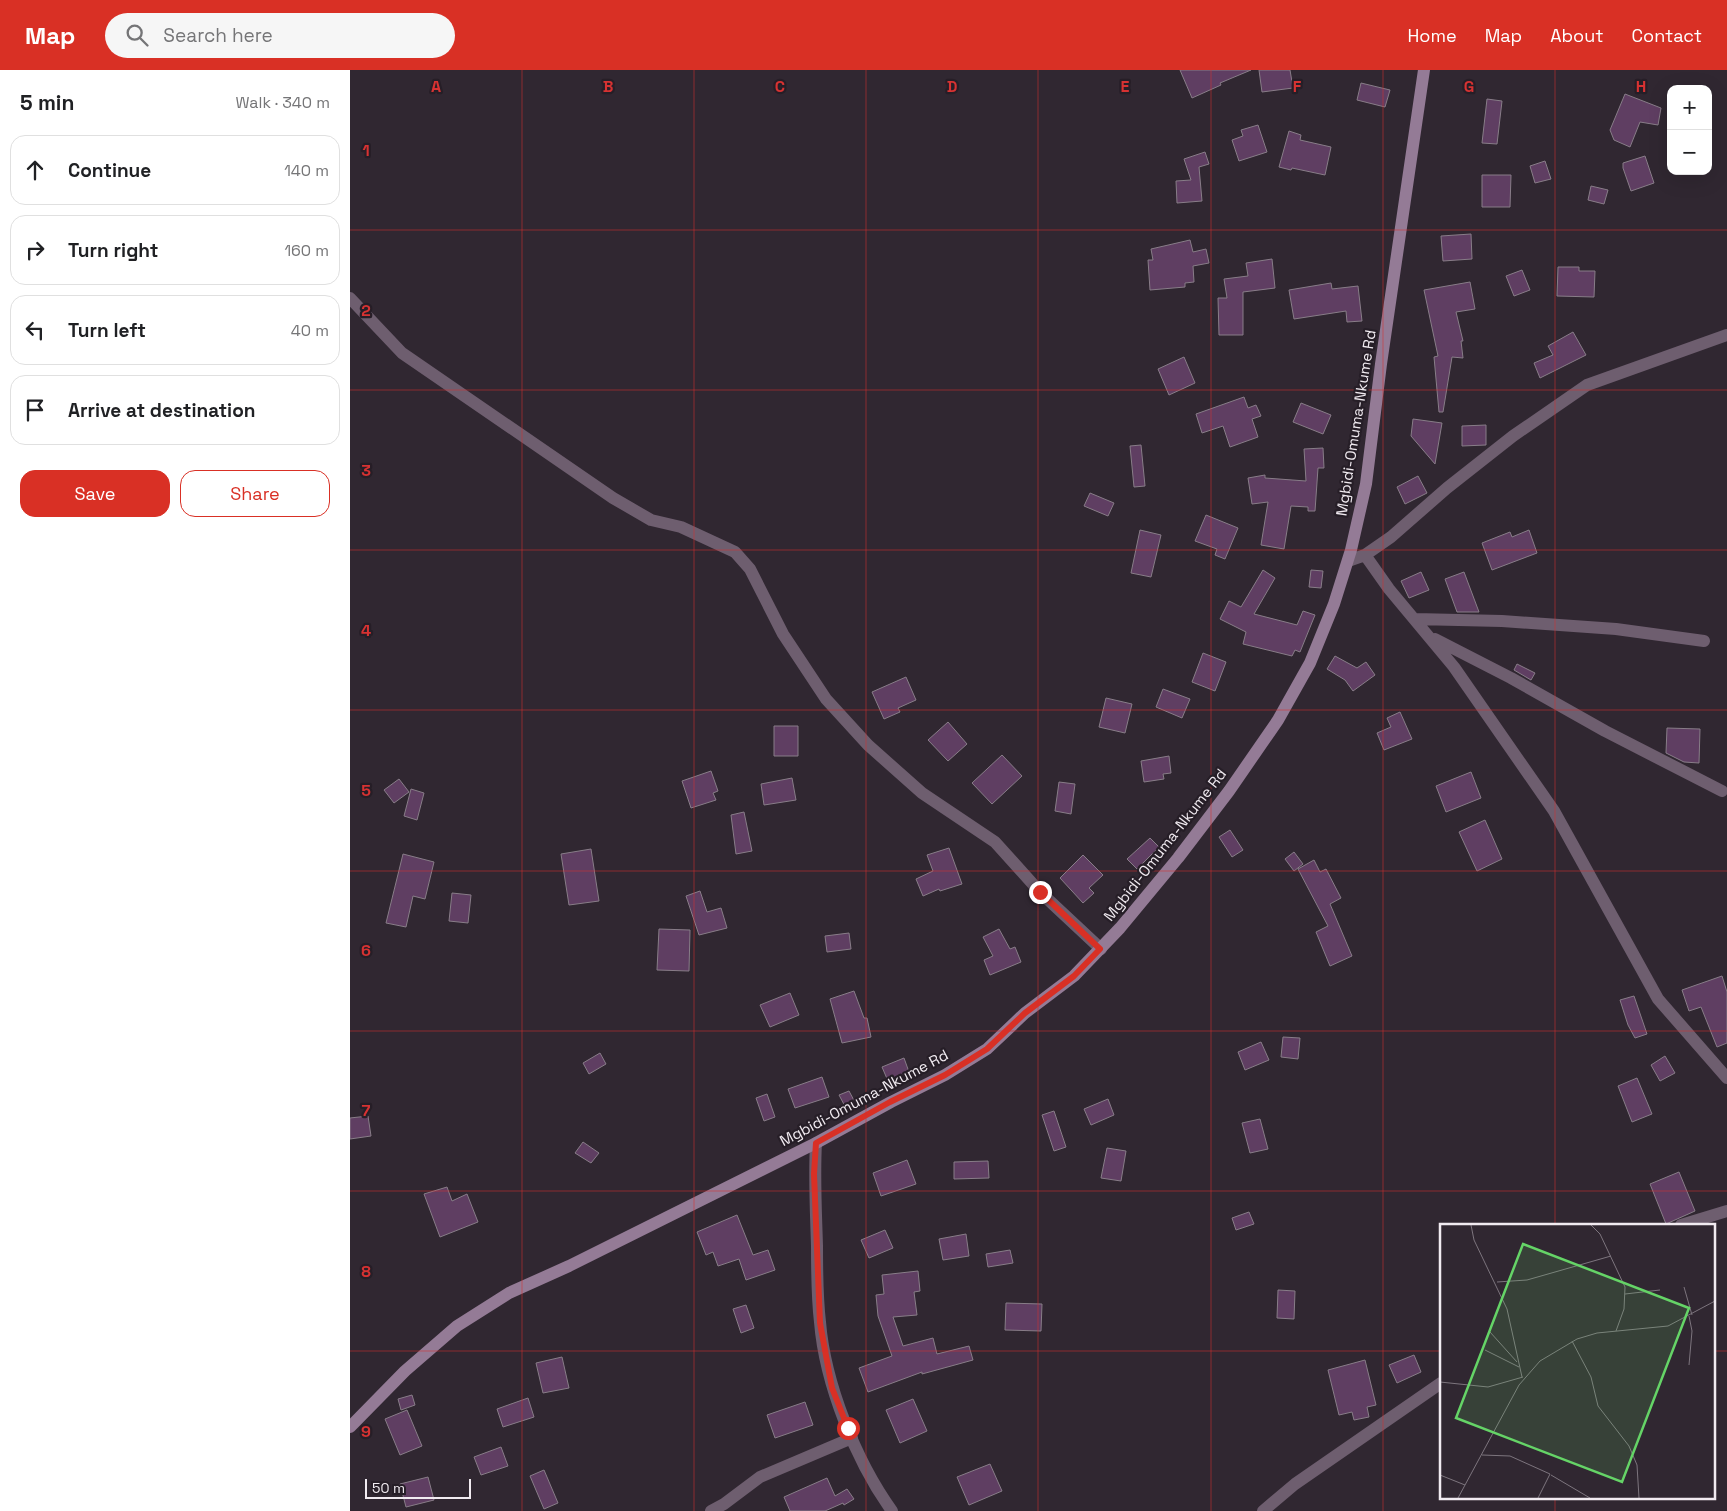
<!DOCTYPE html>
<html lang="en">
<head>
<meta charset="utf-8">
<style>
  :root { --surface:#fff; --page:#f6f6f6; --text:#202124; --muted:#757577; --line:#e0e0e0; --accent:#d93025 }
  body { margin:0; font-family:"Space Grotesk",sans-serif; background:var(--page); color:var(--text) }
  .controls { position:absolute; right:15px; top:15px; display:grid; overflow:hidden; border-radius:10px; box-shadow:0 5px 20px #0002 }
  .controls button { width:45px; height:45px; display:grid; place-items:center; padding:0; border:0; border-bottom:1px solid var(--line); background:var(--surface); color:var(--text); font:25px sans-serif }
  .scale { position:absolute; left:15px; bottom:12px; width:106px; box-sizing:border-box; padding-left:5px; border:2px solid #f1ebf1; border-top:0; font-size:14px; line-height:18px; white-space:nowrap; color:#f1ebf1; -webkit-text-stroke:4px #261e27; paint-order:stroke }
  .stop { position:absolute; width:15px; height:15px; margin:-11px; border:4px solid #d93025; border-radius:50%; background:#fff }
  .stop.end { background:#d93025; border-color:#fff; box-shadow:0 1px 5px #0008 }
  .list { margin:0; padding:0; list-style:none }
  h2 { display:flex; justify-content:space-between; align-items:center; height:65px; margin:0; padding:0 20px; font-size:21px }
  h2 small { font-size:16px; font-weight:400; color:var(--muted) }
  .list li { display:grid; grid-template-columns:32px 1fr auto; gap:15px; align-items:center; box-sizing:border-box; height:70px; margin:0 10px 10px; padding:0 10px; border:1px solid var(--line); border-radius:15px }
  .list b { display:block; font-size:19px; white-space:nowrap }
  .list em { font-size:16px; font-style:normal; color:var(--muted) }
  .actions { display:flex; gap:10px; padding:15px 20px }
  .actions a { flex:1; padding:11px 0; border:1px solid var(--accent); border-radius:15px; text-align:center; font-size:18px; color:var(--accent) }
  .actions .main { background:var(--accent); color:#fff }
  .icon { flex:none; width:28px; height:28px; fill:none; stroke:currentColor; stroke-width:2; stroke-linecap:round; stroke-linejoin:round }
  .map { position:relative; flex:none; width:1377px; height:1441px; overflow:hidden }
  header { display:flex; align-items:center; gap:30px; box-sizing:border-box; height:70px; padding:0 25px; background:var(--accent); color:#fff }
  header strong { font-size:24px }
  nav { display:flex; gap:28px; margin-inline-start:auto; font-size:18px }
  .search { width:350px; height:45px; background:var(--page); display:flex; align-items:center; gap:12px; box-sizing:border-box; padding:0 18px; border-radius:28px; color:var(--muted); font-size:19px }
  main { display:flex }
  aside { flex:1; background:var(--surface) }
  .map>svg:first-child { display:block }
</style>
</head>
<body>
<header>
<strong>Map</strong>
<div class="search"><svg class="icon" aria-label="search" viewBox="0 0 24 24"><circle cx="10" cy="10" r="6"/><path d="M15 15l6 6"/></svg>Search here</div>
<nav><a>Home</a><a>Map</a><a>About</a><a>Contact</a></nav>
</header>
<main>
<aside>
<h2>5 min<small>Walk · 340 m</small></h2>
<ul class="list">
<li><svg class="icon" aria-label="ahead" viewBox="0 0 24 24"><path d="M12 20V5M6 11l6-6 6 6"/></svg><div><b>Continue</b></div><em>140 m</em></li>
<li><svg class="icon" aria-label="right" viewBox="0 0 24 24"><path d="M7 20v-9h11M14 6l5 5-5 5"/></svg><div><b>Turn right</b></div><em>160 m</em></li>
<li><svg class="icon" aria-label="left" viewBox="0 0 24 24"><path d="M17 20v-9H6M10 6l-5 5 5 5"/></svg><div><b>Turn left</b></div><em>40 m</em></li>
<li><svg class="icon" aria-label="arrive" viewBox="0 0 24 24"><path d="M6 21V4h12l-3 4 3 4H6"/></svg><div><b>Arrive at destination</b></div></li>
</ul>
<div class="actions"><a class="main">Save</a><a>Share</a></div>
</aside>
<div class="map">
<svg width="1377" height="1441" viewBox="0 0 1377 1441">
  <rect width="100%" height="100%" fill="#302731"/>
  <!-- building -->
  <path fill="#5f3e62" stroke="#887d88" d="M830 0H901L870 13 871 15 842 28Z
    M909 0H940L943 18 912 22Z
    M1011 13 1040 20 1035 37 1007 30Z
    M1275 24 1311 38 1308 55 1290 52 1280 77 1264 70 1260 60Z
    M1137 29 1152 31 1147 74 1132 73Z
    M908 55 917 82 889 91 882 70 893 66 891 60Z
    M939 61 951 65 950 70 981 77 975 105 942 98 941 100 929 97Z
    M855 82 859 94 849 97 852 131 827 133 826 111 841 110 834 89Z
    M1295 86 1304 113 1281 121 1273 98V93Z
    M1195 91 1201 109 1185 113 1180 96Z
    M1132 105H1161L1160 137H1132Z
    M1241 116 1258 120 1254 134 1238 130Z
    M1121 164 1122 189 1093 191 1091 166Z
    M840 170 843 182 856 179 859 193 843 196 844 212 835 213V217L800 220 798 190H803L801 179Z
    M922 189 925 218 893 222V265H869L868 228H877L874 209 898 206 896 193Z
    M1208 197H1229V201H1245L1244 227 1207 226Z
    M1172 200 1180 220 1164 226 1156 206Z
    M1120 212 1125 239 1106 242 1113 271H1111L1113 288 1102 287 1093 342H1089L1084 287 1088 286 1074 220Z
    M981 213 982 219 1008 216 1012 251 997 252 996 241 944 249 939 220Z
    M1223 262 1236 285 1190 308 1184 293 1203 285 1198 276Z
    M834 287 845 313 819 325 808 299Z
    M894 327 898 338 906 335 911 346 902 349 908 367 880 377 873 356 852 363 846 344Z
    M951 333 981 345 973 364 943 352Z
    M1063 349 1092 353 1085 394 1061 366Z
    M1136 355V375L1112 376V356Z
    M791 375 795 416 784 417 780 376Z
    M973 378 974 398H968L965 441H958V437L941 436 934 479 911 475 918 432 902 434 898 408 915 405V408L956 411 954 379Z
    M1068 406 1077 423 1055 434 1047 417Z
    M740 423 764 433 758 446 734 436Z
    M856 445 888 458 875 489 865 485 867 479 845 471Z
    M790 460 811 465 801 507 781 503Z
    M1179 460 1187 483 1142 500 1132 473 1160 462 1162 467Z
    M913 500 925 508 904 544 947 555 953 541 965 545 950 582 945 580 942 586 893 574 896 562 870 549 879 531 891 537Z
    M961 500 973 501 971 518 959 517Z
    M1071 502 1079 520 1059 528 1051 511Z
    M1114 502 1129 542H1107L1095 509Z
    M853 583 876 592 865 621 842 612Z
    M985 586 1007 598 1016 592 1025 605 1003 621 995 610 977 599Z
    M1167 594 1185 603 1181 610 1164 600Z
    M556 607 566 630 548 638 550 642 534 649 522 622Z
    M813 619 840 629 832 648 806 637Z
    M756 628 782 634 775 663 749 657Z
    M1050 642 1062 669 1034 680 1027 663 1041 657 1037 648Z
    M598 652 617 674 598 691 578 670Z
    M424 656H448V686H424Z
    M1317 658 1350 659 1349 693 1334 692 1316 683Z
    M652 685 672 706 642 734 622 713Z
    M819 686 821 703 813 704 814 709 794 712 791 691Z
    M361 701 368 721 363 723 366 730 341 738 332 711Z
    M1121 702 1131 728 1096 742 1086 716Z
    M442 708 446 730 414 735 411 714Z
    M49 709 59 722 44 733 34 720Z
    M709 712 725 714 721 744 705 741Z
    M61 719 74 723 67 750 54 746Z
    M394 742 402 781 386 784 381 745Z
    M1135 750 1152 789 1127 801 1109 762Z
    M880 760 893 780 882 787 869 767Z
    M800 768 809 777 787 799 777 789Z
    M599 778 612 814 590 821 589 819 573 826 566 809 583 801 577 785Z
    M241 779 249 831 219 835 211 784Z
    M944 782 953 794 944 801 935 789Z
    M53 784 84 792 75 829 63 826 56 857 36 853Z
    M733 785 753 805 739 818 744 823 733 833 710 808Z
    M964 790 970 802 976 799 991 828 980 834 1002 886 980 896 966 862 978 856 948 799Z
    M350 821 357 842 371 838 377 858 349 865 336 826Z
    M102 823 121 825 118 853 99 851Z
    M309 859 340 860 339 901 307 900Z
    M649 859 660 879 665 877 671 892 640 905 634 890 643 886 633 867Z
    M499 863 501 879 477 882 475 866Z
    M1372 906 1377 922V973L1367 977 1351 937 1339 941 1332 920Z
    M504 921 514 948H517L521 967 492 973 480 929Z
    M440 923 449 945 420 957 410 935Z
    M1284 926 1297 964 1285 968 1278 955 1270 930Z
    M933 967 950 968 948 989 931 987Z
    M911 972 919 990 895 1000 888 982Z
    M250 983 256 994 239 1004 233 993Z
    M1315 986 1325 1003 1310 1011 1301 995Z
    M554 988 559 1002 538 1011 532 997Z
    M472 1007 479 1027 445 1038 438 1019Z
    M1287 1008 1302 1044 1282 1052 1268 1016Z
    M499 1021 507 1036 497 1040 489 1025Z
    M417 1024 425 1047 414 1051 406 1028Z
    M758 1029 764 1045 741 1055 734 1039Z
    M704 1041 716 1077 704 1081 692 1045Z
    M18 1046 21 1066 0 1069V1048Z
    M910 1049 918 1079 900 1083 892 1053Z
    M233 1072 249 1083 241 1093 225 1083Z
    M757 1078 776 1081 771 1111 751 1108Z
    M557 1090 566 1114 531 1126 523 1103Z
    M638 1091 639 1108 604 1109V1092Z
    M1329 1102 1345 1141 1316 1154 1300 1114Z
    M97 1117 102 1131 117 1124 128 1152 90 1167 74 1124Z
    M899 1142 904 1154 886 1160 882 1148Z
    M387 1145 403 1185 418 1180 425 1200 396 1210 389 1189 368 1196 363 1182 356 1185 347 1162Z
    M535 1160 543 1178 519 1188 511 1170Z
    M616 1164 619 1186 593 1190 589 1169Z
    M660 1180 663 1193 638 1197 636 1184Z
    M568 1201 570 1221 564 1222 567 1245 543 1247 553 1276 583 1268 587 1284 619 1276 623 1290 572 1304V1302L518 1322 509 1298 542 1286 528 1246 526 1225 534 1224 532 1205Z
    M928 1220 945 1221 944 1249 927 1248Z
    M656 1233 692 1234 691 1261 655 1260Z
    M396 1235 404 1258 391 1263 383 1239Z
    M1064 1285 1071 1302 1047 1313 1039 1295Z
    M212 1287 219 1318 193 1323 186 1293Z
    M1015 1290 1026 1335 1017 1337 1019 1347 1004 1350 1002 1342 989 1345 978 1300Z
    M62 1325 65 1335 51 1340 48 1329Z
    M178 1328 184 1347 153 1357 147 1339Z
    M563 1329 577 1361 550 1373 536 1340Z
    M455 1332 463 1355 425 1368 417 1345Z
    M57 1340 72 1376 50 1385 35 1349Z
    M151 1377 158 1396 131 1405 124 1387Z
    M640 1394 652 1421 619 1435 607 1407Z
    M194 1400 208 1433 194 1439 180 1406Z
    M78 1407 84 1430 56 1437 50 1414Z
    M477 1408 485 1426 497 1419 504 1429 494 1435 493 1433 475 1441H440L434 1427Z"/>
  <g fill="none" stroke-linecap="round" stroke-linejoin="round">
    <!-- street -->
    <path stroke="#6e5e6f" stroke-width="12" d="M0 228 52 283 263 428 301 450 331 457 385 482 400 499 433 564 476 629 518 675 572 723 645 772 690 822 751 879
      M1015 485 1039 519 1104 597 1204 741 1308 929 1377 1008
      M998 491 1015 485 1041 467 1097 418 1163 366 1237 315 1377 265
      M1065 549 1152 551 1266 559 1354 571
      M1085 569 1161 608 1255 661 1372 721
      M466 1073C464 1108 466 1141 467 1176 467 1201 467 1227 470 1252 475 1314 506 1391 542 1441
      M1331 1155 1377 1141
      M361 1441 374 1434 410 1407 502 1368
      M913 1441 945 1414 1091 1313"/>
    <!-- secondary -->
    <path stroke="#947b96" stroke-width="12" d="M0 1357 55 1301 107 1256 159 1223 219 1196 466 1073 541 1032 595 1005 637 979 675 943 724 906 770 858 828 788 879 721 928 650 960 593 984 534 1001 480 1016 414 1031 294 1074 0"/>
  </g>
  <g fill="none" stroke-linecap="round" stroke-linejoin="round">
    <!-- route -->
    <path stroke="#d93025" stroke-width="6" d="M498 1358 482 1318 470 1253 464 1104 466 1073 540 1032 595 1005 637 979 675 943 724 906 750 879 690 822"/>
  </g>
  <!-- grid -->
  <path fill="none" stroke="#d73232" stroke-width="1" stroke-opacity="0.55" d="M172 0V1441M344 0V1441M516 0V1441M688 0V1441M861 0V1441M1033 0V1441M1205 0V1155M0 160H1377M0 320H1377M0 480H1377M0 640H1377M0 801H1377M0 961H1377M0 1121H1377M0 1281H1091M1363 1281H1377M1205 1427V1441"/>
  <g text-anchor="middle" stroke-width="4.5" stroke-linejoin="round" paint-order="stroke">
    <!-- street labels -->
    <g font-size="15" fill="#f1ebf1" stroke="#261e27">
      <text transform="translate(1006 353) rotate(-81)" y="5">Mgbidi-Omuma-Nkume Rd</text>
      <text transform="translate(815 775) rotate(-52)" y="5">Mgbidi-Omuma-Nkume Rd</text>
      <text transform="translate(514 1028) rotate(-28)" y="5">Mgbidi-Omuma-Nkume Rd</text>
    </g>
  </g>
  <!-- overview -->
  <g transform="translate(1090 1154)">
    <rect width="275" height="275" fill="#302731"/>
    <path fill="none" stroke="#7d757e" stroke-width="1" d="M31 1 34 16 67 85 82 153M151 1 160 10 185 63 184 85 176 107M57 58 87 56 171 32M244 63 252 91M185 70 220 66M50 108 77 138M132 117 151 153 158 182 189 222 197 241 199 274M45 126 79 143M249 141 252 107 249 92M0 158 48 163 83 153M42 231 70 232 110 250 98 274M0 251 25 261M111 251 150 274M18 274 79 161 100 137 137 115 157 109 228 102 275 77"/>
    <path fill="#65d467" fill-opacity="0.15" stroke="#65d467" stroke-width="2.5" d="M83 20 249 84 182 258 16 194Z"/>
    <rect width="275" height="275" fill="none" stroke="#f1ebf1" stroke-width="2.5"/>
  </g>
  <g font-size="16" text-anchor="middle" font-weight="bold" fill="#d73232" stroke="#261e27" stroke-width="4.5" stroke-linejoin="round" paint-order="stroke">
    <text x="86" y="22">A</text>
    <text x="258" y="22">B</text>
    <text x="430" y="22">C</text>
    <text x="602" y="22">D</text>
    <text x="775" y="22">E</text>
    <text x="947" y="22">F</text>
    <text x="1119" y="22">G</text>
    <text x="1291" y="22">H</text>
    <text x="16" y="86">1</text>
    <text x="16" y="246">2</text>
    <text x="16" y="406">3</text>
    <text x="16" y="566">4</text>
    <text x="16" y="726">5</text>
    <text x="16" y="886">6</text>
    <text x="16" y="1046">7</text>
    <text x="16" y="1207">8</text>
    <text x="16" y="1367">9</text>
  </g>
</svg>
<div class="controls">
<button>+</button>
<button>−</button>
</div>
<div class="scale">50 m</div>
<div class="stop" style="left:498px;top:1358px"></div>
<div class="stop end" style="left:690px;top:822px"></div>
</div>
</main>
</body>
</html>
